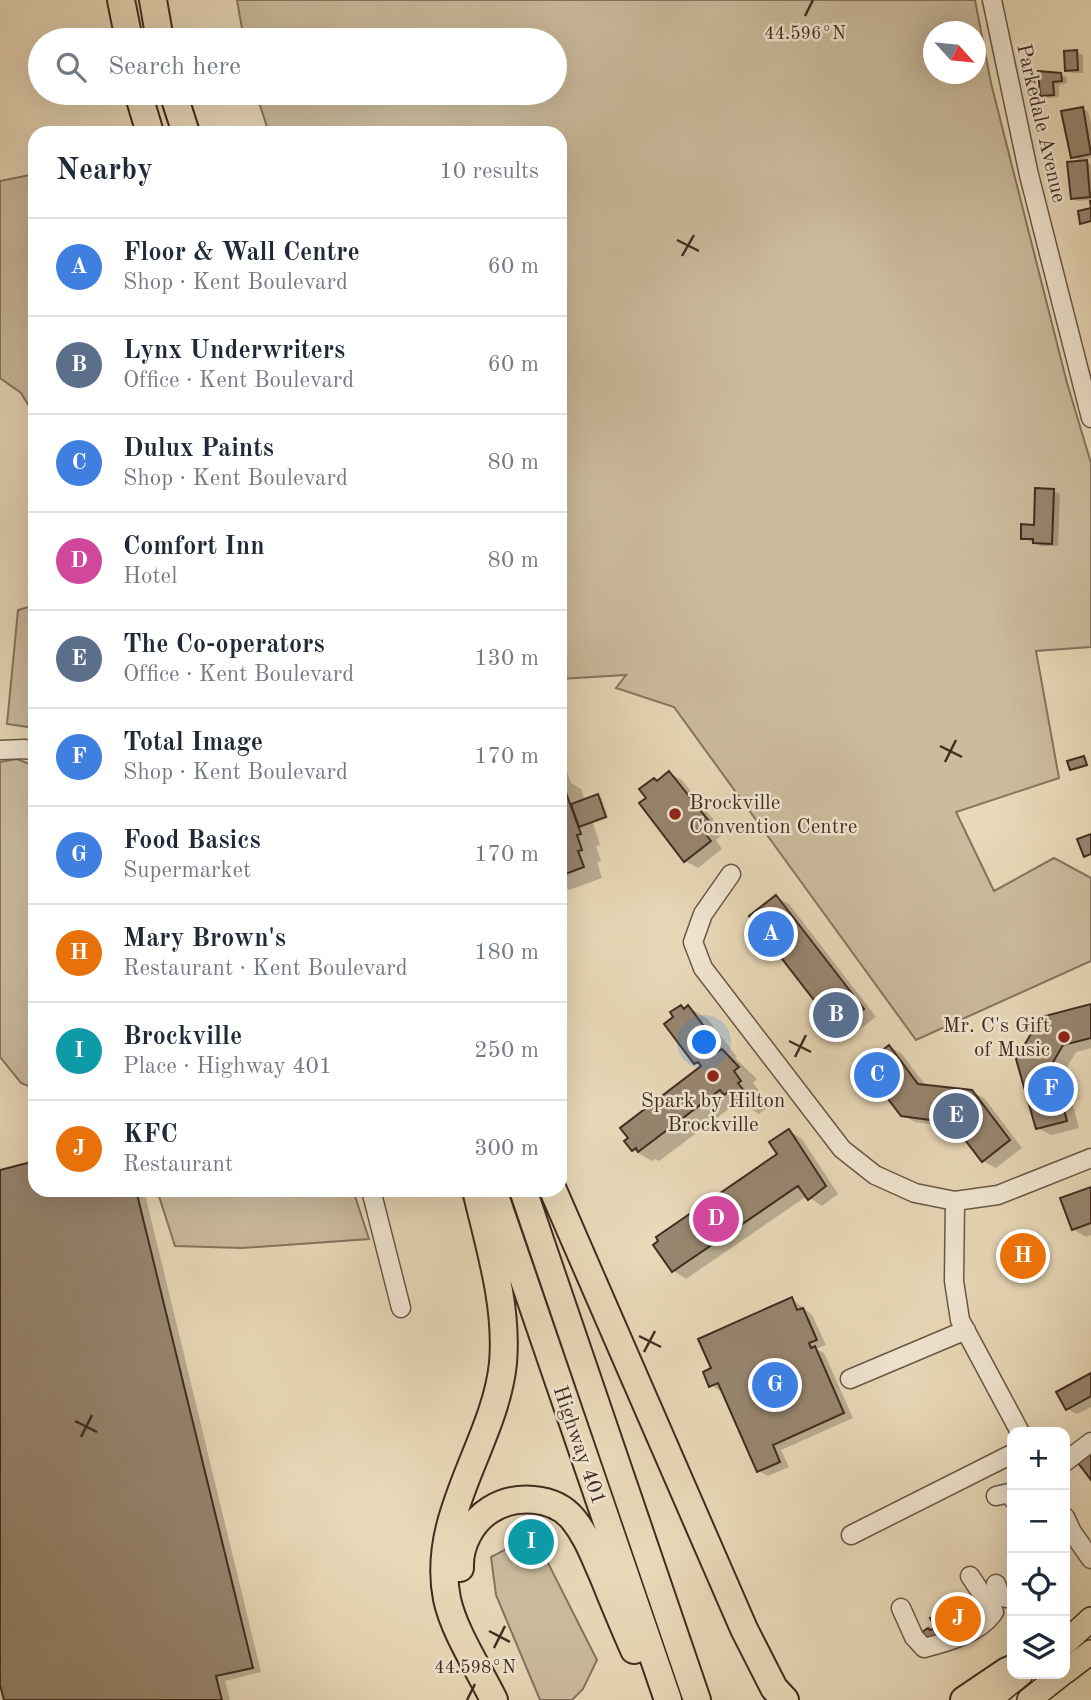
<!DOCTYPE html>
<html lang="en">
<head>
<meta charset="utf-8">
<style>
  :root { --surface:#fff; --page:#f2f2f3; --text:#1f2937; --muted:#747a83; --line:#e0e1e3; --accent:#8f2418 }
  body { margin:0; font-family:"Old Standard TT",serif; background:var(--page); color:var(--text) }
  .controls { position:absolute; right:21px; bottom:21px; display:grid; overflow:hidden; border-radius:14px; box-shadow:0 7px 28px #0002 }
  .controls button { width:63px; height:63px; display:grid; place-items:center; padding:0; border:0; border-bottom:2px solid var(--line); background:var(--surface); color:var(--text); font:35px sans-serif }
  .compass { position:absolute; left:923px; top:21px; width:63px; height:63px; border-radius:50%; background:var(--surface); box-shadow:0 7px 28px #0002; rotate:117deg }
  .you { position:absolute; left:705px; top:1043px; width:24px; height:24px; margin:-18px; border:5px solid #fff; border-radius:50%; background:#1a73e8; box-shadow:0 0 0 10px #1a73e833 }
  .badge { display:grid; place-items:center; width:46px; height:46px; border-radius:50%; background:var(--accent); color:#fff; font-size:23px; font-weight:700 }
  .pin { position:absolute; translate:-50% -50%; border:4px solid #fff; box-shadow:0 2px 7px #0006 }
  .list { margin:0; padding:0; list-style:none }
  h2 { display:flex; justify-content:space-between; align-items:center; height:91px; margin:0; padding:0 28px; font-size:30px }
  h2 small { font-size:23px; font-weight:400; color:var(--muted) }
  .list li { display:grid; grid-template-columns:46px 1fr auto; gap:21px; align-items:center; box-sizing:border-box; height:98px; padding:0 28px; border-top:2px solid var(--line) }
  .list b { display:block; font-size:26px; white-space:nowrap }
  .list p { margin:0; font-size:23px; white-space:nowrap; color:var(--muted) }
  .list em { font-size:23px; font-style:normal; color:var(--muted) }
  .icon { flex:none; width:38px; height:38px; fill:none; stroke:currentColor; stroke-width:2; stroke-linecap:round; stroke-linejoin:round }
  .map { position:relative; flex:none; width:1091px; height:1700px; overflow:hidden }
  .search { position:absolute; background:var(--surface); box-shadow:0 7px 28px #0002; left:28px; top:28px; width:539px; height:77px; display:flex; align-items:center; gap:18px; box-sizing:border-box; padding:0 24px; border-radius:38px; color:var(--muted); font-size:26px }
  .panel { position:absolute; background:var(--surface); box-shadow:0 7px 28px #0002; left:28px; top:126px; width:539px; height:1071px; border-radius:21px }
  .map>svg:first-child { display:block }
</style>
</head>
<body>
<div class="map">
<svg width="1091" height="1700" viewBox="0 0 1091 1700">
  <rect width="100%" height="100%" fill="#e9d9b8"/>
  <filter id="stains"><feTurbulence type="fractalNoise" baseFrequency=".00286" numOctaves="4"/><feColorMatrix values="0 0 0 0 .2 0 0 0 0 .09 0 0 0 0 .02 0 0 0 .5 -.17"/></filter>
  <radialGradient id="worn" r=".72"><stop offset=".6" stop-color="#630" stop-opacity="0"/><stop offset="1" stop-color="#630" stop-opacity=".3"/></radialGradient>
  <!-- green -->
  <path fill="#ccbc9e" stroke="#867460" stroke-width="2" fill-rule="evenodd" d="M237 0H975L991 83 1067 383 1091 463V647L1036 651 1059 778 956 812 994 891 1054 858 1091 878V961L916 1040 674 707 616 688 626 675 560 679V133H269L256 93H555V40H244ZM934 32H976V74H934Z
    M35 174V416L21 393 0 378V181Z
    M35 605V728L7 724 18 610Z
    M17 759 35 766V1089L21 1083 0 1057V762Z
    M157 1190H353L369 1239 242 1248 175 1246Z
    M518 1543 541 1549 597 1660 583 1689 572 1700H540L496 1595 491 1557Z"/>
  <!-- shadow -->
  <path fill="#0003" d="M1077 52 1083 55V73H1072L1066 70Z
    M1040 73 1061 74 1067 78V83L1059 85V97L1047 98 1041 95Z
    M1082 108 1088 112 1091 124V158L1079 160 1073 157Z
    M1087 162 1091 165V200L1078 201 1072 198Z
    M1054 491 1060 494 1058 546H1041L1023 538 1035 526Z
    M1083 758 1088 766 1074 770 1072 769Z
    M560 764 566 768 571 783 581 789 585 801 598 796 601 797 608 818 593 823 600 845 596 846 601 861 597 862 602 878 569 890 560 885Z
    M669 773 682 780 724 833 716 840 722 849 698 868 685 861 648 799 659 782Z
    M776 897 789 904 876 1017 851 1036 838 1028Z
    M1091 1006V1048L1076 1052 1064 1072 1079 1128 1051 1135 1038 1128 1018 1059Z
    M681 1007 686 1010 688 1007 708 1019 737 1057 735 1058 757 1079 753 1083 760 1092 757 1095 767 1108 759 1114 738 1102 659 1161 655 1159 652 1161 633 1150 703 1067 696 1063 676 1017Z
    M890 1047 902 1054 926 1086 971 1091 985 1099 1022 1148 996 1168 983 1161 958 1128 915 1122 902 1115Z
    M789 1131 802 1139 838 1194 822 1206 807 1196 686 1279 674 1271 655 1245 779 1154Z
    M35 1163V1190H144L261 1672 225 1681 230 1700H6L0 1677V1172Z
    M1091 1189V1235L1086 1237 1073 1229Z
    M1024 1236 1030 1240 1046 1271 1029 1279 1023 1276Z
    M792 1299 812 1315 826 1345 816 1349 824 1353 853 1418 781 1450 789 1467 768 1476 759 1471 723 1390 720 1391 711 1385 713 1369Z
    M1091 1375V1407L1077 1414 1067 1409Z
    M1012 1538V1551L1007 1541Z"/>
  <!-- building -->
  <path fill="#988670" stroke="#412c21" stroke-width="2" d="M1077 50 1078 70 1065 71 1064 51Z
    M1038 71 1061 73 1062 81 1053 82 1054 95 1040 96Z
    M1083 107 1091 154 1071 158 1061 111Z
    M1087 160 1090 197 1071 199 1067 162Z
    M1090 201H1091V221L1080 224 1078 211 1091 208Z
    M1035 488 1054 489 1052 544 1033 543V539H1021V524L1034 525Z
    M1084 756 1087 765 1070 770 1067 761Z
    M669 771 712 825 704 832 711 841 684 862 639 803 646 798 639 789 654 778 657 781Z
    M560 776 581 834 577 835 582 850 578 851 584 867 560 876Z
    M598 794 606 817 579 827 571 804Z
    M1091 834V854L1084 857 1077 839Z
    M776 895 864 1009 837 1030 749 916Z
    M1091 1004V1038L1063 1045 1052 1064 1067 1121 1036 1129 1016 1059 1041 1017Z
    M681 1005 684 1009 688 1005 718 1045 713 1049 716 1053 722 1049 739 1067 734 1071 741 1081 738 1083 748 1096 738 1104 729 1091 724 1095 720 1090 638 1152 636 1148 632 1151 624 1141 628 1138 620 1128 701 1066 698 1062 694 1064 664 1024 673 1017 670 1012Z
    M889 1045 918 1084 972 1090 1010 1140 982 1162 952 1123 901 1116 863 1066Z
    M789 1129 826 1186 808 1200 798 1186 672 1272 653 1245 658 1241 656 1237 777 1154 769 1142Z
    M35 1161V1190H136L253 1668 216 1676 222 1700H4L0 1685V1170Z
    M1091 1187V1223L1072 1230 1060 1198Z
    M1024 1234 1041 1267 1022 1277 1005 1244Z
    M792 1297 797 1310 803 1308 817 1340 809 1343 811 1348 815 1346 844 1413 773 1445 780 1462 757 1472 718 1383 709 1387 703 1372 711 1368 698 1339Z
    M1091 1373V1396L1066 1410 1056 1392Z
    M1091 1446V1480L1075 1459Z
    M974 1596 985 1620 922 1641 919 1634 928 1628 930 1630 936 1628 930 1618 942 1614 940 1611 952 1604 953 1606Z"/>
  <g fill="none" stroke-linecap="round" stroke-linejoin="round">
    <!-- minor casing -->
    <g stroke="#6b5747" stroke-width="21">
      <path id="minor" d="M992 0 1029 175 1091 418
        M0 750 25 749 35 751
        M731 874 703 914 693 942 703 968 842 1149 875 1175 915 1193 955 1201 998 1195 1091 1158
        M371 1190 401 1308
        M955 1201 954 1281 960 1320 1020 1432
        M850 1379 966 1330
        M1065 1462 1091 1442
        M996 1496 1009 1493 1012 1498
        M1065 1517 1072 1532 1091 1559
        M851 1535 1012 1454
        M996 1584 1001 1597 1012 1599
        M901 1608 914 1637 924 1648C948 1642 980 1633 994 1612L970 1576"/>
    </g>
    <!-- major casing -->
    <g stroke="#412c21" stroke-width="26">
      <path id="major" d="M1065 1643 1091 1619
        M1065 1672 1091 1652
        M989 1700 1021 1674
        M1029 1700 1062 1674"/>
    </g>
    <!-- highway casing -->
    <g stroke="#412c21" stroke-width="30">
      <path id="highway" d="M121 0 129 40
        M153 0 160 40
        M138 93 150 133
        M173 93 186 133
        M476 1190C489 1246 508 1305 503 1363 495 1443 430 1515 447 1599 454 1632 479 1669 494 1700
        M493 1190 668 1700
        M523 1190 697 1700
        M553 1190 744 1629 774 1688 785 1700
        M460 1568C459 1546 471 1522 490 1510 515 1494 554 1496 573 1519 587 1536 594 1556 603 1576 613 1601 623 1625 634 1650
        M964 1700 1007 1671 1012 1669"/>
    </g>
    <!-- minor -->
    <use href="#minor" stroke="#f1e6d1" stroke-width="18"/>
    <!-- major -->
    <use href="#major" stroke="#e9d9b8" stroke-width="23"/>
    <!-- highway -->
    <use href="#highway" stroke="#e9d9b8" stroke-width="26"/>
  </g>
  <!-- ticks -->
  <path fill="none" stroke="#412c21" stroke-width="2.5" d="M805 16 813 0M677 240 699 251M682 256 694 235M940 746 962 757M945 762 956 740M789 1041 811 1052M795 1057 806 1035M639 1336 661 1347M644 1352 655 1331M75 1421 97 1432M81 1437 92 1415M489 1631 510 1642M494 1648 505 1626M467 1700 475 1684"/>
  <!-- markers -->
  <g fill="#8f2418" stroke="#f1e6d1" stroke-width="2.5">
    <circle cx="675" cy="814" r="7"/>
    <circle cx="1064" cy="1037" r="7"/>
    <circle cx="713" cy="1076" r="7"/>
  </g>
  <g text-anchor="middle" stroke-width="5" stroke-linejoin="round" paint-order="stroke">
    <!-- street labels -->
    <g font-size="21" fill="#412c21" stroke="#f1e6d1">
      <text transform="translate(1042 123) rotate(77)" y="7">Parkedale Avenue</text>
      <text transform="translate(580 1445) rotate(71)" y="7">Highway 401</text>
    </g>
    <!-- poi labels -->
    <g font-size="21" fill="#412c21" stroke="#f1e6d1" text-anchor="start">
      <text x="689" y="809">Brockville<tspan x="689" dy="24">Convention Centre</tspan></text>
      <text x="1050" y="1032" text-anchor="end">Mr. C's Gift<tspan x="1050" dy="24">of Music</tspan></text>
      <text x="713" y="1107" text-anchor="middle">Spark by Hilton<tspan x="713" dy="24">Brockville</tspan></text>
    </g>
  </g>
  <g font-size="18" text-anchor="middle" fill="#412c21" stroke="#f1e6d1" stroke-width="5" stroke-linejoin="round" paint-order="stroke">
    <text x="805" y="39">44.596°N</text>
    <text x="475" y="1673">44.598°N</text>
  </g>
  <rect width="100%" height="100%" filter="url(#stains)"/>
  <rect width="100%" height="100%" fill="url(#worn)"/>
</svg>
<div class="controls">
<button>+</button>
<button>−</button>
<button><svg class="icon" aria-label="locate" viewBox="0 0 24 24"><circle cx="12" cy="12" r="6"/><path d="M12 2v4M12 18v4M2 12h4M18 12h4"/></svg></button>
<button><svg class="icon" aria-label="layers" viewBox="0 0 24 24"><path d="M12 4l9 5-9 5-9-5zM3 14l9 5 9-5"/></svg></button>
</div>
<svg class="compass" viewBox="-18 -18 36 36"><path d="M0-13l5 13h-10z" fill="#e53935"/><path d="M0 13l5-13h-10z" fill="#747a83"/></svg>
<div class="you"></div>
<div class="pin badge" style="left:771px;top:934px;background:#3f7fe0">A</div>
<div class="pin badge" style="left:836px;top:1015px;background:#5c6f8a">B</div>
<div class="pin badge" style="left:877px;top:1075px;background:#3f7fe0">C</div>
<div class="pin badge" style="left:716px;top:1219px;background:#d1479c">D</div>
<div class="pin badge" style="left:956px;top:1116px;background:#5c6f8a">E</div>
<div class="pin badge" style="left:1051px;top:1089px;background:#3f7fe0">F</div>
<div class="pin badge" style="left:775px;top:1385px;background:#3f7fe0">G</div>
<div class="pin badge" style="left:1023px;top:1256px;background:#e8710a">H</div>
<div class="pin badge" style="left:531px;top:1542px;background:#0f9aa8">I</div>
<div class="pin badge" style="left:958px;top:1619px;background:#e8710a">J</div>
<div class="search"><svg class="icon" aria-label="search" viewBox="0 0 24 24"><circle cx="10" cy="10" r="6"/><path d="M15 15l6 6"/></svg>Search here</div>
<section class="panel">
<h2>Nearby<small>10 results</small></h2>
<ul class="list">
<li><span class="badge" style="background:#3f7fe0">A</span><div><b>Floor &amp; Wall Centre</b><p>Shop · Kent Boulevard</p></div><em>60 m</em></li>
<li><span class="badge" style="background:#5c6f8a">B</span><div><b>Lynx Underwriters</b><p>Office · Kent Boulevard</p></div><em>60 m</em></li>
<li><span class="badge" style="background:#3f7fe0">C</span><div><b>Dulux Paints</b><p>Shop · Kent Boulevard</p></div><em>80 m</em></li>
<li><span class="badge" style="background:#d1479c">D</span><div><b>Comfort Inn</b><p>Hotel</p></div><em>80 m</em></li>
<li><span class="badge" style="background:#5c6f8a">E</span><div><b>The Co-operators</b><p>Office · Kent Boulevard</p></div><em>130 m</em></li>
<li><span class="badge" style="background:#3f7fe0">F</span><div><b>Total Image</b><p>Shop · Kent Boulevard</p></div><em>170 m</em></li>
<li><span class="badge" style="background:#3f7fe0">G</span><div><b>Food Basics</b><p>Supermarket</p></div><em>170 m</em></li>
<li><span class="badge" style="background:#e8710a">H</span><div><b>Mary Brown's</b><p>Restaurant · Kent Boulevard</p></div><em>180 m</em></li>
<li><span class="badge" style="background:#0f9aa8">I</span><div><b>Brockville</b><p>Place · Highway 401</p></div><em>250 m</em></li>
<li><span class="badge" style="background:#e8710a">J</span><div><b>KFC</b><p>Restaurant</p></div><em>300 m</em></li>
</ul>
</section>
</div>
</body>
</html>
